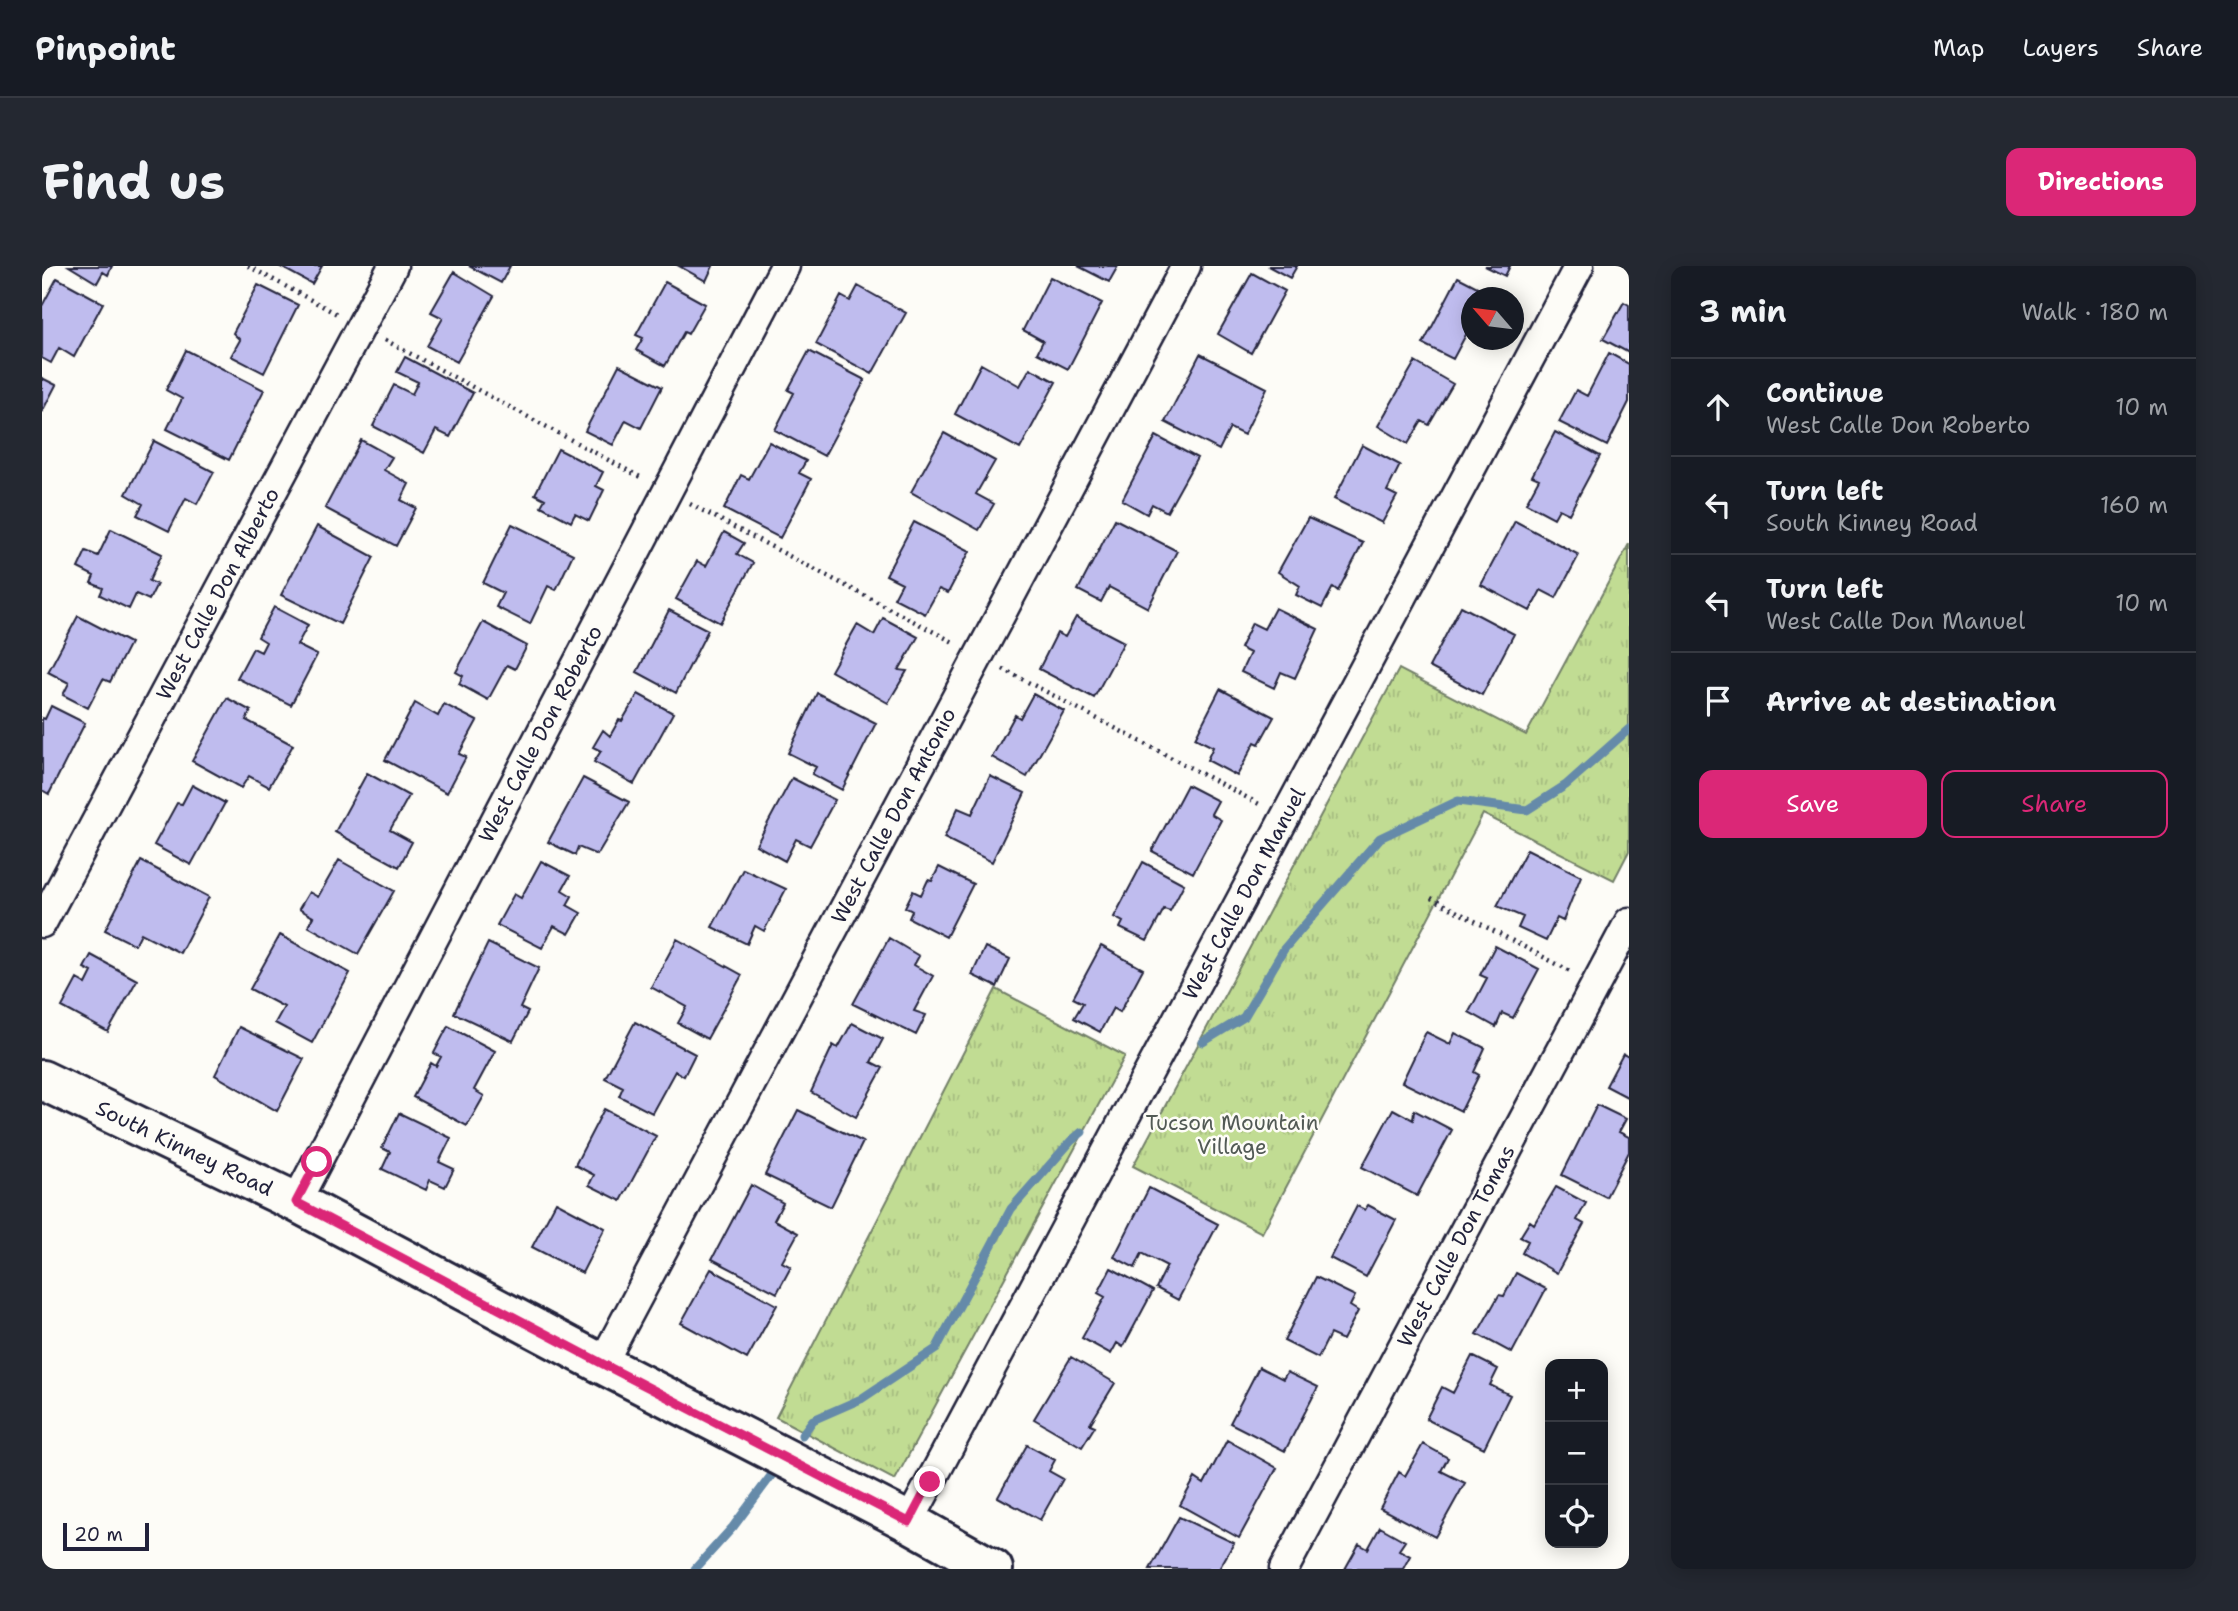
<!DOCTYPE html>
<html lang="en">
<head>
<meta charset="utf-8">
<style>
  :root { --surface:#171b24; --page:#242831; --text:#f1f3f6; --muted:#9ea1a6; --line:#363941; --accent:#db2777 }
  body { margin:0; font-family:"Shantell Sans",sans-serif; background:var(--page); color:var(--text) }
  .controls { position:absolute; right:21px; bottom:21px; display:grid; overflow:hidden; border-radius:14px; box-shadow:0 4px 18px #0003 }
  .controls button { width:63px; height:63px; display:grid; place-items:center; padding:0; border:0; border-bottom:2px solid var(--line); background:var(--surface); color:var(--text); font:35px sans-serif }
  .compass { position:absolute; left:1419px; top:21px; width:63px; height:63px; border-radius:50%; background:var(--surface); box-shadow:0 4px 18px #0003; rotate:298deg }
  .scale { position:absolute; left:21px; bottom:18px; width:86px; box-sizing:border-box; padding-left:7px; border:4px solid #22223b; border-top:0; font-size:19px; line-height:24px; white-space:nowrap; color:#22223b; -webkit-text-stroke:5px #fdfcf7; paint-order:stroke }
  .stop { position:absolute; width:21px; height:21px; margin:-16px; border:5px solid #db2777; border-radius:50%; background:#fff }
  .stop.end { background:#db2777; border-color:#fff; box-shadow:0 2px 7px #0008 }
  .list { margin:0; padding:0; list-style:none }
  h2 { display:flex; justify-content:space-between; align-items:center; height:91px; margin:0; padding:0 28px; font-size:30px }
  h2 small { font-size:23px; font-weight:400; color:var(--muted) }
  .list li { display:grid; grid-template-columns:46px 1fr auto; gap:21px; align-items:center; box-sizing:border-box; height:98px; padding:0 28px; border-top:2px solid var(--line) }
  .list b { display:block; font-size:26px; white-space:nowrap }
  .list p { margin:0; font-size:23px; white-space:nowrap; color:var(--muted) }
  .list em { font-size:23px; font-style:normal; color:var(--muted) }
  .actions { display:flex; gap:14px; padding:21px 28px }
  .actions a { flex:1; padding:16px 0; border:2px solid var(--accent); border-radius:14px; text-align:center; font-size:24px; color:var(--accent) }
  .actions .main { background:var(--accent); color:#fff }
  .icon { flex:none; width:38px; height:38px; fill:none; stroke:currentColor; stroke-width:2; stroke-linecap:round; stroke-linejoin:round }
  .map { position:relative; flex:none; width:1587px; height:1303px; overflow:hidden; border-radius:14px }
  header { display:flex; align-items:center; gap:42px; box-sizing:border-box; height:98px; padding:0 35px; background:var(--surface); border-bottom:2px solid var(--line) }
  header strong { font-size:33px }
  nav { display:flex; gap:38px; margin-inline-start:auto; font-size:24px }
  .intro { display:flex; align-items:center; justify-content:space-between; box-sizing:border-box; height:168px; padding:0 42px }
  h1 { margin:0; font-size:49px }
  .button { padding:18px 32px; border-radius:14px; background:var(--accent); color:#fff; font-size:24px; font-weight:700 }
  main { display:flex; gap:42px; padding:0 42px }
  aside { flex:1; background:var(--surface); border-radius:14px; box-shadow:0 4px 18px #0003 }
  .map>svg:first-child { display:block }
</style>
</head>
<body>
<header>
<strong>Pinpoint</strong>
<nav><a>Map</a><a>Layers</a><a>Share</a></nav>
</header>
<div class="intro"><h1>Find us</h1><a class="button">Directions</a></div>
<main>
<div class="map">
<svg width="1587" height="1303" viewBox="0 0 1587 1303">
  <defs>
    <pattern id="park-tufts" width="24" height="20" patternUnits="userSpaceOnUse" patternTransform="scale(1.75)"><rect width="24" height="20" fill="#c1dc93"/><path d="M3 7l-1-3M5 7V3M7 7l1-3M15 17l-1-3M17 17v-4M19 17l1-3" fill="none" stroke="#a6bc80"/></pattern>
  </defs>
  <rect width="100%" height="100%" fill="#fdfcf7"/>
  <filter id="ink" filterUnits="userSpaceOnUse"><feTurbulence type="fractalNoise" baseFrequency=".0143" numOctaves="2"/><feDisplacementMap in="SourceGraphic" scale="14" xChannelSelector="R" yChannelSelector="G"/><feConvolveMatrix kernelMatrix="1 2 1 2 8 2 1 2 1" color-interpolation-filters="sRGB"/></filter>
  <g filter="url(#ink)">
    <!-- park -->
    <path fill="url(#park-tufts)" stroke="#727f67" stroke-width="2" d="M1587 278V585L1572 614 1441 548 1220 967 1091 900 1357 403 1484 469Z
      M954 723 1083 790 853 1214 734 1151Z"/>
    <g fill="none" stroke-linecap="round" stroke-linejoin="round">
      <!-- stream -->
      <path stroke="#658aa9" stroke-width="9" d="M1161 776 1202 751 1242 683 1338 572 1416 535 1485 544 1524 519 1587 463
        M760 1169 771 1154 819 1133 894 1083 969 943 1029 875 1040 866
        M653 1303 691 1261 729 1210"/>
    </g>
    <!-- building -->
    <path fill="#bfbcee" stroke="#22223b" stroke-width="2" d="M27 0H70L66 9 61 6 55 17Z
      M237 0H280L270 18Z
      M427 0H468L459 17Z
      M637 0H671L664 15Z
      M1036 0H1076L1067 16Z
      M1226 0H1255L1248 12Z
      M1443 0H1468L1463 10Z
      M412 6 452 30 415 96 385 80 401 52 389 46Z
      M1210 7 1243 25 1209 87 1176 68Z
      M1008 11 1060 37 1026 103 995 87 1001 75 981 64Z
      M1416 11 1449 28 1448 32H1430V64L1427 63 1411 93 1381 78Z
      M15 12 61 37 32 91 17 82 9 97 0 92V40Z
      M623 16 663 38 646 68 642 66 623 100 594 84 601 72 594 69Z
      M216 19 256 39 222 107 189 90 198 74 191 67Z
      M816 20 864 47 830 108 774 78 799 30 808 35Z
      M1582 36 1587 39V87L1561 73Z
      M144 84 222 124 187 194 125 163 140 133 124 124Z
      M767 85 823 114 782 190 733 164 752 127 746 124Z
      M1567 87 1587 98V136L1565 180 1517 156 1534 124 1545 130Z
      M1158 88 1225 122 1202 169 1188 162 1177 184 1123 156Z
      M363 91 431 127 408 171 394 164 382 187 331 160 352 119 370 128 376 116 355 106Z
      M1373 96 1411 118 1387 159 1380 155 1366 178 1336 160Z
      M939 98 978 120 988 102 1014 116 978 183 913 148Z
      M577 99 620 121 599 162 584 154 571 179 543 165Z
      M0 112 14 119 0 146Z
      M1513 166 1558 190 1527 248 1517 243 1512 252 1484 237 1497 213 1490 210Z
      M902 167 953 195 934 228 952 238 937 264 869 226Z
      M1114 170 1155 192 1125 246 1110 238 1105 248 1080 234Z
      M319 174 350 191 342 204 367 218 359 234 374 242 354 280 283 242Z
      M112 175 172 206 155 238 144 232 127 265 95 249 101 238 84 228Z
      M727 176 764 195 757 207 769 213 738 272 682 243 699 209 707 213Z
      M1320 179 1358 199 1345 225 1355 230 1340 257 1292 233Z
      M516 183 561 206 554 220 562 224 547 255 533 248 529 256 499 240 503 233 493 228Z
      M1266 252 1321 277 1296 325 1291 321 1280 342 1254 329 1258 320 1236 306Z
      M1073 253 1135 285 1106 342 1067 321 1059 336 1036 324Z
      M1473 255 1537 289 1514 332 1499 324 1488 345 1439 319Z
      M872 256 928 285 906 327 897 323 883 348 852 332 860 317 844 309Z
      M470 258 531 288 514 324 506 320 488 358 454 341 461 327 441 317Z
      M275 260 332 291 298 358 239 329Z
      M69 263 120 288 107 315 115 318 107 334 94 328 87 343 58 329 61 322 49 317 52 310 36 302 44 285 56 290Z
      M682 266 702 277 695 288 711 297 678 357 634 333 655 295 664 300Z
      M1419 340 1472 368 1440 429 1387 401Z
      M232 341 266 359 255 379 275 389 249 439 195 412 211 382 219 386 224 376 216 371Z
      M1233 342 1276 363 1253 412 1239 406 1232 422 1199 406 1208 387 1198 382 1210 357 1222 363Z
      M627 344 666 364 634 427 595 406Z
      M36 350 88 377 68 416 61 413 46 442 21 429 27 417 6 406Z
      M1034 351 1082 376 1052 432 997 403 1015 367 1023 371Z
      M841 352 876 371 857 404 865 405 846 437 789 405 815 359 832 369Z
      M441 356 485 380 473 403 465 399 446 434 417 418 421 410 414 406Z
      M1178 423 1232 451 1217 478 1213 476 1195 510 1165 494 1171 481 1153 472Z
      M775 427 834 457 800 524 770 508 774 501 746 487Z
      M596 428 631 447 592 518 552 496 559 485 551 481 561 464 568 470 577 454 580 455Z
      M991 428 1022 445 985 511 950 491 973 449 978 452Z
      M185 432 209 445 204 454 251 479 227 521 207 510 199 522 150 495Z
      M373 437 396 450 402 438 435 455 417 488 424 491 405 527 343 494Z
      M9 440 43 457 7 528 0 524V452L3 453Z
      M325 507 367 530 348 564 370 576 357 601 293 566Z
      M948 510 983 527 950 596 902 572 916 542 930 548Z
      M541 512 587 536 555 589 536 581 533 589 506 576Z
      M750 512 793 534 768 580 754 573 743 595 714 579Z
      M150 519 183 537 149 599 112 579 135 537 140 538Z
      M1145 519 1176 535 1169 548 1179 554 1151 607 1110 585Z
      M1485 583 1539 610 1521 655 1515 652 1504 675 1476 662 1481 651 1455 640Z
      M297 594 352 625 316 688 266 660 271 651 257 643 267 626 276 631Z
      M99 595 167 631 138 687 99 667 93 679 63 664Z
      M499 595 528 610 520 624 530 630 525 639 539 647 527 668 512 660 500 682 455 659 472 628 479 632Z
      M1101 596 1142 618 1128 645 1122 643 1105 675 1078 662 1081 656 1072 651Z
      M897 601 931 618 904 671 867 652 870 645 863 641 871 625 879 629 886 614 890 615Z
      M701 603 744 623 722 665 713 660 705 678 670 661Z
      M238 669 308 707 270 777 233 757 242 741 208 723Z
      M847 672 877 690 872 699 891 710 872 745 884 749 874 769 811 738Z
      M635 673 700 709 665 773 636 757 645 741 609 721Z
      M446 677 497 702 478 742 486 746 471 775 412 747Z
      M1059 680 1101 703 1078 746 1071 742 1058 766 1032 752 1041 737 1031 732Z
      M1453 680 1497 703 1471 752 1460 747 1454 761 1427 746 1445 712 1438 709Z
      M943 681 968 693 955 721 930 709Z
      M49 689 95 714 66 766 20 741 35 713 44 718 50 706 42 702Z
      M593 756 653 788 642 810 633 805 610 847 577 830 581 821 563 812Z
      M810 757 841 773 829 796 841 802 814 851 769 826 791 779 796 782Z
      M406 760 453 785 432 824 442 830 425 860 371 831 389 797 394 800 399 791 392 787Z
      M197 761 262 793 235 845 173 809Z
      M1384 766 1408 778 1413 767 1443 782 1432 806 1437 809 1419 845 1360 816Z
      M1581 788 1587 791V832L1564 820Z
      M1555 839 1584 853 1577 866 1587 871V886L1564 931 1520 909Z
      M562 843 614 870 579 935 547 919 552 909 533 899Z
      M1351 843 1371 854 1372 844 1410 864 1375 930 1320 901Z
      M756 844 821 876 789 941 723 909Z
      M357 847 409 872 397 896 412 903 403 921 388 914 384 924 340 903 348 886 340 882Z
      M709 919 741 937 732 954 756 967 740 996 749 1001 735 1027 670 993Z
      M1514 921 1544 937 1535 954 1542 958 1515 1007 1480 987 1486 975 1478 971 1488 955 1492 958Z
      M1107 922 1176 958 1136 1034 1114 1022 1125 1000 1100 987 1093 1002 1072 991Z
      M514 936 563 962 540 1007 490 981Z
      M1326 939 1354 954 1324 1011 1288 992 1315 940 1323 944Z
      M1069 1002 1111 1025 1081 1081 1075 1077 1069 1088 1040 1072 1063 1031 1056 1027Z
      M669 1003 735 1039 705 1093 639 1057Z
      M1474 1007 1504 1023 1470 1087 1435 1068 1457 1029 1462 1030Z
      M1274 1011 1313 1030 1308 1040 1316 1045 1301 1074 1288 1068 1276 1092 1242 1075Z
      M1430 1090 1456 1103 1448 1119 1468 1129 1442 1182 1384 1153 1400 1121 1411 1127Z
      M1029 1091 1073 1117 1048 1158 1053 1160 1040 1181 992 1153Z
      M1217 1101 1241 1113 1245 1106 1276 1121 1243 1185 1188 1157Z
      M1185 1174 1235 1202 1197 1272 1138 1239 1153 1212 1162 1218Z
      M1381 1178 1406 1192 1399 1205 1423 1217 1393 1271 1338 1242 1357 1206 1363 1210Z
      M985 1179 1013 1194 1007 1205 1021 1213 998 1254 956 1231Z
      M1137 1251 1192 1277 1177 1303H1108Z
      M1338 1261 1363 1275 1357 1284 1368 1290 1361 1303H1303L1317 1278 1326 1283Z"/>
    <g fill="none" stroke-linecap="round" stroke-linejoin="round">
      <!-- street casing -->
      <g stroke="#22223b" stroke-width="33">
        <g id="street">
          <path id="s1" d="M0 657 351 0"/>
          <path id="s2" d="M254 936 743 0"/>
          <path id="s3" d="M560 1098 1144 0"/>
          <path id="s4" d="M867 1256 1537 0"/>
          <path id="s5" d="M1242 1303 1587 656"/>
        </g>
      </g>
      <!-- secondary casing -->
      <g stroke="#22223b" stroke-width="44">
        <g id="secondary">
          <path id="s6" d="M0 814 254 936 560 1098 867 1256 951 1303"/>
        </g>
      </g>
      <!-- path -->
      <path stroke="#22223b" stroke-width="4.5" stroke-dasharray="2 5" stroke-linecap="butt" d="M206 0 295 48
        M343 74 600 212
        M648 238 913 377
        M961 403 1219 539
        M1389 632 1530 706"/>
      <!-- street -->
      <use href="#street" stroke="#fdfcf7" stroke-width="28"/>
      <!-- secondary -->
      <use href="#secondary" stroke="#fdfcf7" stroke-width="38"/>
    </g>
  </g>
  <g fill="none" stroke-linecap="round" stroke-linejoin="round" filter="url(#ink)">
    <!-- route -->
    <path stroke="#db2777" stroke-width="9" d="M275 896 254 936 561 1098 867 1256 888 1216"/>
  </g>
  <g text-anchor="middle" stroke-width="5" stroke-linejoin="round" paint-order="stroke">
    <!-- street labels -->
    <g font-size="21" fill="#22223b" stroke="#fdfcf7">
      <text dy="7" stroke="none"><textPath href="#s1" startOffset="373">West Calle Don Alberto</textPath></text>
      <text dy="7" stroke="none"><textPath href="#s2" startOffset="528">West Calle Don Roberto</textPath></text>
      <text dy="7" stroke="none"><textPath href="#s3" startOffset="621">West Calle Don Antonio</textPath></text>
      <text dy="7" stroke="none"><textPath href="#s4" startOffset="712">West Calle Don Manuel</textPath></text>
      <text dy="7" stroke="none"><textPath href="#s6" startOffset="158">South Kinney Road</textPath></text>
      <text dy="7" stroke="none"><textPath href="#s5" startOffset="366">West Calle Don Tomas</textPath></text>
    </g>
    <!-- park labels -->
    <g font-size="21" fill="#525a55" stroke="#fdfcf7">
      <text x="1190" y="864">Tucson Mountain<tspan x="1190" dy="24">Village</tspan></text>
    </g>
  </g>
</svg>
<div class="controls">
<button>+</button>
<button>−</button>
<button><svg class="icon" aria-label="locate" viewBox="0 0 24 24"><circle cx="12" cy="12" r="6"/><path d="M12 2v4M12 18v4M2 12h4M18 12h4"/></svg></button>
</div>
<svg class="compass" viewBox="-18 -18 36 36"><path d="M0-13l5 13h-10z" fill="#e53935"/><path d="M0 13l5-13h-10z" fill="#9ea1a6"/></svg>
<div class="scale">20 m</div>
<div class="stop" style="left:275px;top:896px"></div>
<div class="stop end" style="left:888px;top:1216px"></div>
</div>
<aside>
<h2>3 min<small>Walk · 180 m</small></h2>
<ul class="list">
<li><svg class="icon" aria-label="ahead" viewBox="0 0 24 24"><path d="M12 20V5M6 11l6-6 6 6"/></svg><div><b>Continue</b><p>West Calle Don Roberto</p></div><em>10 m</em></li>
<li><svg class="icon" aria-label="left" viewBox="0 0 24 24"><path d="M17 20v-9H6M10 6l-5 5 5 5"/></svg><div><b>Turn left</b><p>South Kinney Road</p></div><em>160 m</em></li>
<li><svg class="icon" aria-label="left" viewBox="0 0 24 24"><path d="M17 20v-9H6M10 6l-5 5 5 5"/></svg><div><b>Turn left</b><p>West Calle Don Manuel</p></div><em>10 m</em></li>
<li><svg class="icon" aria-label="arrive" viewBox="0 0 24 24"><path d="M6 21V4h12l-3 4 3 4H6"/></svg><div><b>Arrive at destination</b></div></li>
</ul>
<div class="actions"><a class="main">Save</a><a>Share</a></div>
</aside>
</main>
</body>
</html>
